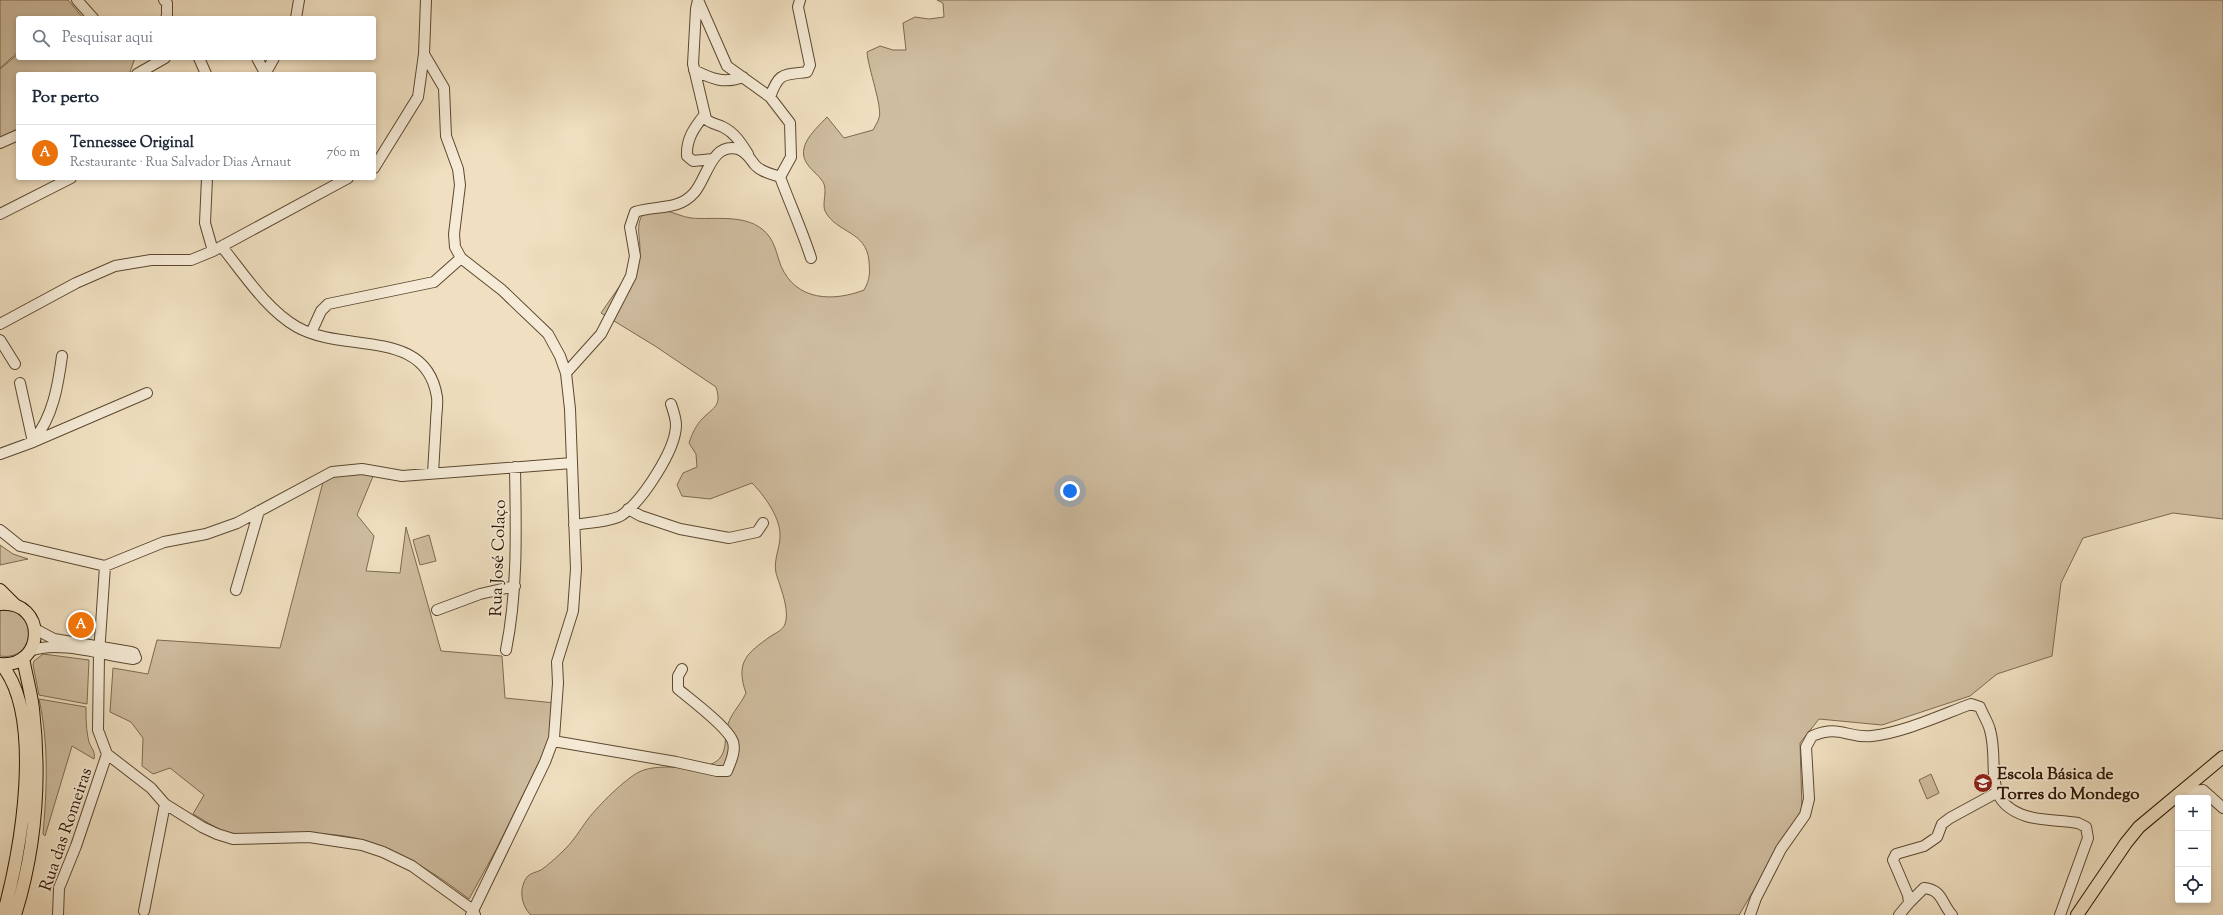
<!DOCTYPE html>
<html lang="pt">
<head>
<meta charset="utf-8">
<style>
  :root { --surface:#fff; --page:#f6f6f7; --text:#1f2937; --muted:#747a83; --line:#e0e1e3; --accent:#1a73e8 }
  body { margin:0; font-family:"Sorts Mill Goudy",serif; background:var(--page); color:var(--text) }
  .controls { position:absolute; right:12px; bottom:12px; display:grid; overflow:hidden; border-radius:4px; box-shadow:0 2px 6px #0003 }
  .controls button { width:36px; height:36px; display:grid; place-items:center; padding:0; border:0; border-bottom:1px solid var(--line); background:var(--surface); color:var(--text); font:20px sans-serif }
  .you { position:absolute; left:1070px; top:491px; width:14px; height:14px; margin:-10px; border:3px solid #fff; border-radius:50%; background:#1a73e8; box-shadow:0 0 0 6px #1a73e833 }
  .badge { display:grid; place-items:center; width:26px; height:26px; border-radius:50%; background:var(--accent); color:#fff; font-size:13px; font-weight:700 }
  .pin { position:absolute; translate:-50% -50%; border:2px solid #fff; box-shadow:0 1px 4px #0006 }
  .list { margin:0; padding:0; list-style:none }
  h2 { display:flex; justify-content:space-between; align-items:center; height:52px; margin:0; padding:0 16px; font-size:17px }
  h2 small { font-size:13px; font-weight:400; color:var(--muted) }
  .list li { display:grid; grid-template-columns:26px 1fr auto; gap:12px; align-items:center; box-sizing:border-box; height:56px; padding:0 16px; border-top:1px solid var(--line) }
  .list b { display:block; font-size:15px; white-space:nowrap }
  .list p { margin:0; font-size:13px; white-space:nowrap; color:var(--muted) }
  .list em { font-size:13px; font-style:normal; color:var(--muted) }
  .icon { flex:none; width:22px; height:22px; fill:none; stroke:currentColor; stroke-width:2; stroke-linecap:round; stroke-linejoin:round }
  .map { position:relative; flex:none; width:2223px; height:915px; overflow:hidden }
  .search { position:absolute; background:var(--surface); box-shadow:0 2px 6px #0003; left:16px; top:16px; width:360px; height:44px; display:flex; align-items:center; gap:10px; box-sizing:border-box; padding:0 14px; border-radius:4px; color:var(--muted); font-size:15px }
  .panel { position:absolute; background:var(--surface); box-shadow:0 2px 6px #0003; left:16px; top:72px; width:360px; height:108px; border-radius:4px }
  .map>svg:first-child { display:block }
</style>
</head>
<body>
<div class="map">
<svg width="2223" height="915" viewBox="0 0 2223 915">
  <rect width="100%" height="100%" fill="#f0e0c1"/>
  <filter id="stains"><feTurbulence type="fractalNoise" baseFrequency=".005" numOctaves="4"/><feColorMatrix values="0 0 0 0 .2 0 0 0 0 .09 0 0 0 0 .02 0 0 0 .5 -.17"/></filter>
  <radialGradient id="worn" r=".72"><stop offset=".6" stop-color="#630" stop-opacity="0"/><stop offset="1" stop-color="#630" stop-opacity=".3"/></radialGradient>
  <!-- green -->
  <path fill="#cfbda0" stroke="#7e6950" d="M0 0H68L83 18H18V52L0 68Z
    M937 0H2223V519L2173 513 2083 538 2061 583 2052 656 1997 674 1970 696 1882 725 1819 719 1800 743 1802 809 1739 915H531C521 906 518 887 528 876 531 873 537 872 541 870 548 865 556 858 562 852 573 842 580 830 588 819 598 806 625 779 639 772 663 760 705 776 720 758 726 750 725 741 726 732 729 714 739 708 746 693 735 662 747 653 771 636 776 633 783 630 785 624 790 609 780 587 776 573 773 559 781 547 780 533 779 516 764 495 752 483L710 499 682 496 677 485 683 473 697 467 696 454 689 443C692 434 696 425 703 418 714 407 722 406 716 387L655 346 601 313 639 258C643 243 633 226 644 213 651 213 658 211 665 211 674 212 682 217 691 218 714 220 743 214 762 229 775 239 776 253 781 266 796 301 833 302 864 290 870 279 870 274 869 261 866 230 837 234 825 211 822 204 827 192 824 184 821 177 812 171 808 165 794 147 816 129 827 117L844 138 873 130C875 126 878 122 879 118 883 108 868 68 867 52L880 46 893 50H906L903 23 915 17 929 19 944 17 943 3Z
    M18 54V58H135L130 72 126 74H18V129L0 137V69Z
    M362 472 374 474 357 515 374 536 366 571 400 573 406 527 441 651 502 656 505 698 555 703 549 737 540 760 497 848 469 899C431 870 385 840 337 835 303 831 269 837 237 834 221 833 206 821 193 814L204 795 170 768 153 774 142 766 143 738 131 722 110 712 113 668 148 674 157 640 280 648 323 482 334 476Z
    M429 535 436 561 420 565 413 540Z
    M0 545 13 554 28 559 0 565Z
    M0 610C39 605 38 662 0 656Z
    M43 654 89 660 87 704 39 695 33 665 34 661Z
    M39 699 86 707C86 718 86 730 89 742 91 748 96 752 94 759L72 746 45 836 43 834C47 789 49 744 39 699Z
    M1931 774 1939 793 1927 799 1919 780Z"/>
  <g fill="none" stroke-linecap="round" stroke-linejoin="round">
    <!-- minor casing -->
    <g stroke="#5d4830" stroke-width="12">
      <path id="minor" d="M77 0 93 18
        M164 0 167 3V16L166 18
        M426 0 424 54 444 88 446 136 458 169 460 185 454 234 455 247 461 258 502 290 548 334 560 356 566 373 570 409 576 569 573 611 557 662 558 683 554 738 545 762 471 915
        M698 0 696 9 693 64 706 119C711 124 717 124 723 127 735 133 741 143 748 154
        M296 18 299 0
        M199 58 206 74
        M257 58 265 73
        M694 70C712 79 724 84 743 77
        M137 74 165 58
        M265 74 274 58
        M770 97C779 72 783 75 807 72L810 65 798 7 800 0
        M705 114C695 127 686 138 687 156L693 161 713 159
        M0 143 18 135
        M374 168 418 97 424 54
        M780 177C790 204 802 230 811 258
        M207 178 205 223 213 251
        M0 214 71 178
        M222 247C244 274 266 309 297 327 345 354 426 327 437 397 438 405 436 414 436 422 435 439 434 456 433 473
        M0 324 76 283 115 266 151 260H191L213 251 348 178
        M311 333 321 311 328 304 434 282 461 258
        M0 340 15 364
        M566 373 601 334 631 276 635 256 630 227 635 212C656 205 678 211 694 193 707 179 711 142 738 149 747 152 750 159 755 165 761 172 772 174 780 177L791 157 790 123 770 97 727 66 698 0
        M34 440C53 416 58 386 62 356
        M33 442 147 393
        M0 454 33 442 20 383
        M628 509 641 516 680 529 729 538 757 532 763 523
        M574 525C585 523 614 521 622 515 642 501 676 450 676 425 676 418 673 410 671 404
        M0 530 20 546 105 566 164 542 206 534 237 523 332 472 362 469 402 476 572 463
        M105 566 99 654 98 730 107 754 151 788 165 804 202 827 217 834 233 839 309 837 362 845 383 852 412 866 473 910 475 915
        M236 590 259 511
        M437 610 480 594 515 586
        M506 650C518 590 516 528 515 467
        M30 651C59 640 103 655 133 659L136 658 134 653 131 652 54 639 35 629
        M553 741 676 762 717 771H727C730 763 736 752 733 742 729 728 690 699 678 689V676L682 669
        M2180 792 2203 790 2223 808
        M1909 903 1924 888C1943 890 1941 903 1952 915
        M144 911 165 804
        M58 915 59 888 76 846 107 754
        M1750 915 1756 898 1781 849 1805 815 1809 799 1806 747 1812 736C1841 724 1847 739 1872 736 1905 732 1939 716 1971 704L1980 707C1983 715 1988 722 1990 730 2000 765 1980 801 2026 816 2042 821 2062 820 2078 823L2086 827 2088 838 2060 915
        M1899 915 1909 903 1908 895 1893 860 1896 854 1924 846 1937 837 1942 824 1950 818 1996 793"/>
    </g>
    <!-- major casing -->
    <g stroke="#2c1500" stroke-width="14">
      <path id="major" d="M0 590 15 605
        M0 604C47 600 46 668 0 664
        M1 664C45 716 21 853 3 915
        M15 915C36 848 41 779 33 709 31 692 26 675 23 658
        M2077 915 2126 843 2139 827 2223 757"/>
    </g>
    <!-- minor -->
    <use href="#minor" stroke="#f5ebd7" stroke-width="10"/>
    <!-- major -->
    <use href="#major" stroke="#f0e0c1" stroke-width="12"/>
  </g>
  <!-- icons -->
  <defs>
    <g id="school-disc" transform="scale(1)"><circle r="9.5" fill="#8f2418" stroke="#f5ebd7"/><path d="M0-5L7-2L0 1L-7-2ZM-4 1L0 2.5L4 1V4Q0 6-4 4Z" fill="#fff"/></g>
  </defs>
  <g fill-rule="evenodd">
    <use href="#school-disc" x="1983" y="783"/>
  </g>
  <g text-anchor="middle" stroke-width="3.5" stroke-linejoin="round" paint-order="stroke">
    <!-- street labels -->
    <g font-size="17" fill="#2c1500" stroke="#f5ebd7">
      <text transform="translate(497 558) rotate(-88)" y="6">Rua José Colaço</text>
      <text transform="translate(65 829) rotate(-71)" y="6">Rua das Romeiras</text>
    </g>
    <!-- poi labels -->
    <g font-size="17" font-weight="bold" fill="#2c1500" stroke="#f5ebd7" text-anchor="start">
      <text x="1997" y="779">Escola Básica de<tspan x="1997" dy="20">Torres do Mondego</tspan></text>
    </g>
  </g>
  <rect width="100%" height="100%" filter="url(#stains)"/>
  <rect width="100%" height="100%" fill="url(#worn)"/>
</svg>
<div class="controls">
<button>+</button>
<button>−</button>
<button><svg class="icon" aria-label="locate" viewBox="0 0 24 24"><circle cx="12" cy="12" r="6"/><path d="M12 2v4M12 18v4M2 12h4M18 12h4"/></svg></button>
</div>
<div class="you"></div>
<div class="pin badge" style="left:81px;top:625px;background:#e8710a">A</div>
<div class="search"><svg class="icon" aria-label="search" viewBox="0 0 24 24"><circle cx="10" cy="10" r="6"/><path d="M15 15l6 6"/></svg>Pesquisar aqui</div>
<section class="panel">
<h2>Por perto<small></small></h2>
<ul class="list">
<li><span class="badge" style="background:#e8710a">A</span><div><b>Tennessee Original</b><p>Restaurante · Rua Salvador Dias Arnaut</p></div><em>760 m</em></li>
</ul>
</section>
</div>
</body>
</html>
